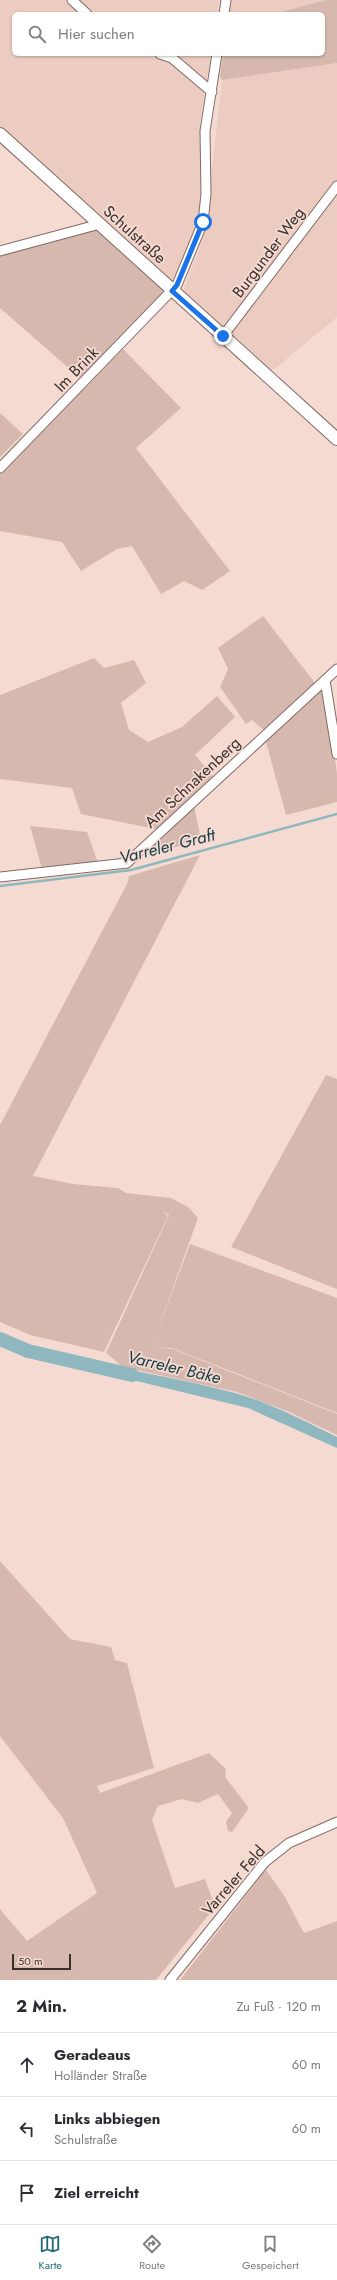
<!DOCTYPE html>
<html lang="de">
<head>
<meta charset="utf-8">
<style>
  :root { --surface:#fff; --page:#f2f2f3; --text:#2b2b33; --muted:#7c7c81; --line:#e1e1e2; --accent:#226877 }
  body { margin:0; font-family:Jost,sans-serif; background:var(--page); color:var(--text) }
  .scale { position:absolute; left:12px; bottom:10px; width:59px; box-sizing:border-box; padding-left:4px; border:2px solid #3a2f2c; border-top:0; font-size:11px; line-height:14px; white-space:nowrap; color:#3a2f2c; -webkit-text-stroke:3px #f5dad2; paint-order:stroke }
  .stop { position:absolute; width:12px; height:12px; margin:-9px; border:3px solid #1a73e8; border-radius:50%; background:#fff }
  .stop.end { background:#1a73e8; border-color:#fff; box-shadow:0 1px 4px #0008 }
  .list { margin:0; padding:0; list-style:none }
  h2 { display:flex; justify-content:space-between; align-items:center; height:52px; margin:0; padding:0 16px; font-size:17px }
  h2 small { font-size:13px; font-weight:400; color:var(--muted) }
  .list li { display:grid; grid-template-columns:26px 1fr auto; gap:12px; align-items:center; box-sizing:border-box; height:64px; padding:0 16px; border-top:1px solid var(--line) }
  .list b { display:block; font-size:15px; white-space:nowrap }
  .list p { margin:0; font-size:13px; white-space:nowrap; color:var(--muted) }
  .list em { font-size:13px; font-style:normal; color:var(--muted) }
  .icon { flex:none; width:22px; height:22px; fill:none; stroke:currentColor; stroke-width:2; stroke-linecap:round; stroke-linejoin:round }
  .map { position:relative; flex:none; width:337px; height:1980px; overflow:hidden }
  .search { position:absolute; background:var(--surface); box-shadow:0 1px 3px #0004; left:12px; right:12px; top:12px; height:44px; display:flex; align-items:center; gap:10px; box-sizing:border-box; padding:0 14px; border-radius:6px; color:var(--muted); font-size:15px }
  .sheet { height:244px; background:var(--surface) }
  nav { display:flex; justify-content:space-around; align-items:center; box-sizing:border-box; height:56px; border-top:1px solid var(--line); background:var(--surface); font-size:11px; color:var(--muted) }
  nav a { display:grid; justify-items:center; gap:2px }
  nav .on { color:var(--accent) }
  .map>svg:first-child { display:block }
</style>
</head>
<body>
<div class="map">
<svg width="337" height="1980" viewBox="0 0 337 1980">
  <rect width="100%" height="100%" fill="#f5dad2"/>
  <!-- built -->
  <path fill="#eccbc0" d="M0 0H219L217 14H14V54H211L200 122 201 218 172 285 0 129Z
    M230 0H326L273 14H229Z
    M337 63V317L272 371 183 291 199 250 206 222 222 80Z"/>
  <!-- green -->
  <path fill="#d7b8ae" d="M326 0H337V63L222 80 220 76 223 54H323V14H273Z
    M96 229 167 291 80 378 0 308V256Z
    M123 349 181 408 136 448 230 571 202 590 184 581 161 594 132 546 117 549 81 571 62 542 0 531V473Z
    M0 413 23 434 0 457Z
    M263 616 315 683 266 732 252 720 246 724 220 687 228 669 218 648Z
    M94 658 104 668 134 660 146 683 121 703 129 730 148 742 182 727 217 696 235 717 195 755 213 776 156 829 81 814 72 788 0 779V695Z
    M325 686 337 774V802L286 815 266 742Z
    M194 805 201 840 147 855 144 851Z
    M30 826 87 832 98 863 42 869Z
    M200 855 33 1176 73 1184 118 1188 126 1193 171 1198 188 1207 198 1218 152 1346 190 1244 337 1298V1413L172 1348 157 1347 173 1349 337 1414V1435L289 1412 237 1392 123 1367 106 1353 169 1215 163 1211 168 1216 104 1352 30 1335 0 1322V1125L127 884 129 876Z
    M326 1075 337 1079V1289L231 1247Z
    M0 1561 70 1639 111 1647 115 1660 127 1663 154 1768 97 1786 100 1793 209 1753 226 1769 225 1777 249 1808 232 1832 228 1831 226 1822 232 1813 218 1794 198 1803 182 1799 158 1806 152 1820 175 1888 205 1879 215 1907 156 1980H0V1909L27 1941 97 1893 63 1818 0 1736Z
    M266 1870 285 1897 304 1933 337 1921V1980H180Z"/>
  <!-- water -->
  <path fill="#8eb7c0" d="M122 1368C159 1376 198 1383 235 1393 271 1403 304 1421 337 1437V1448L248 1408 120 1377 115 1371Z"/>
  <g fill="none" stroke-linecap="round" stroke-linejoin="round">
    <!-- stream -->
    <path stroke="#8eb7c0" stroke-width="2.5" d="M0 886 131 870 337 814"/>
    <!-- river -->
    <path stroke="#8eb7c0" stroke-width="14" d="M0 1339 28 1351 132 1375"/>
    <!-- minor casing -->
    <g stroke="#816a63" stroke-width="11">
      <path id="minor" d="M72 0 87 14
        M224 14 226 0
        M160 54 172 58 212 92
        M0 251 100 224
        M223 336 337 186
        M0 468 177 285 203 222 206 194 205 131 217 54
        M325 680 337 754
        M0 877 127 863 337 669
        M170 1980 265 1862 289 1843 337 1822"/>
    </g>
    <!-- tertiary casing -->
    <g stroke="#816a63" stroke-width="14">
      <path id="tertiary" d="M0 134 337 439"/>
    </g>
    <!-- minor -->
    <use href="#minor" stroke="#fff" stroke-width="9"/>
    <!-- tertiary -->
    <use href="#tertiary" stroke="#fff" stroke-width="12"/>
  </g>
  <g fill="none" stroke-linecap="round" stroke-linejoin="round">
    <!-- route -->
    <path stroke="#1a73e8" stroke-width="5" d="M203 222 177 285 172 291 223 336"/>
  </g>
  <g text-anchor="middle" stroke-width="3.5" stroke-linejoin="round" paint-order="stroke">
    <!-- street labels -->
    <g font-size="16" fill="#3a2f2c" stroke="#f5dad2">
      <text transform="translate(135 234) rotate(42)" y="6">Schulstraße</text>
      <text transform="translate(268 252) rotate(-53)" y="6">Burgunder Weg</text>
      <text transform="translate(76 369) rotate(-46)" y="6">Im Brink</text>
      <text transform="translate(192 782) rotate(-43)" y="6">Am Schnakenberg</text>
      <text transform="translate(233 1880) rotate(-49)" y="6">Varreler Feld</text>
    </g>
    <!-- water labels -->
    <g font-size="17" font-style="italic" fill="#143b44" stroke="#f5dad2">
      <text transform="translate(167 846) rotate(-14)" y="6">Varreler Graft</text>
      <text transform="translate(174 1367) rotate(13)" y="6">Varreler Bäke</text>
    </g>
  </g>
</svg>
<div class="scale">50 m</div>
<div class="stop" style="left:203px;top:222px"></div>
<div class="stop end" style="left:223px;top:336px"></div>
<div class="search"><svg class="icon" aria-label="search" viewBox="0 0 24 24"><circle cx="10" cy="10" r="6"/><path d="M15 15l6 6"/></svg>Hier suchen</div>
</div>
<section class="sheet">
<h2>2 Min.<small>Zu Fuß · 120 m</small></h2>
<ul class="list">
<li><svg class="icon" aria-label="ahead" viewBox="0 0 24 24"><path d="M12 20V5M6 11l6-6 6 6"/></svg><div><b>Geradeaus</b><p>Holländer Straße</p></div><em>60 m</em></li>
<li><svg class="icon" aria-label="left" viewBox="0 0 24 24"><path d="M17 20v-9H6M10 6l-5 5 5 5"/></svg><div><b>Links abbiegen</b><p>Schulstraße</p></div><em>60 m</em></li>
<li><svg class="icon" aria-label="arrive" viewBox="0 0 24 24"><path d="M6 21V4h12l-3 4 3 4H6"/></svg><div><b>Ziel erreicht</b></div></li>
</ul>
</section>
<nav>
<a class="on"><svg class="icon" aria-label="map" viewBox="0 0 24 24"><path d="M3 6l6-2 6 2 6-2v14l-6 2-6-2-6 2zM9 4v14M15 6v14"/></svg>Karte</a>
<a><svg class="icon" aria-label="directions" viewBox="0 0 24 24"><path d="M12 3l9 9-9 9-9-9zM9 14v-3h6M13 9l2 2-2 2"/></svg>Route</a>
<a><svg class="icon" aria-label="saved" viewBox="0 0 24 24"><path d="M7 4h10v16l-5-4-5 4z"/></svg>Gespeichert</a>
</nav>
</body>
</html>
